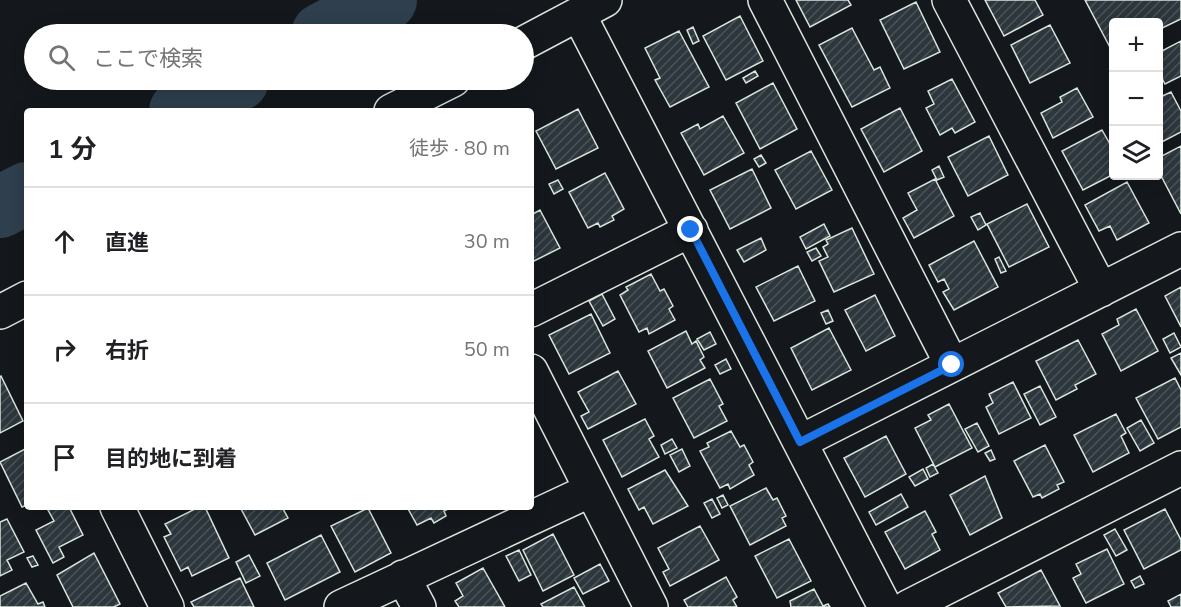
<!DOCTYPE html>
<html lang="ja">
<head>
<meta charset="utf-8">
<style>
  :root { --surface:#fff; --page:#f2f2f2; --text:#202124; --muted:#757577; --line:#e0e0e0 }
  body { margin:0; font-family:"Nunito Sans","Noto Sans JP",sans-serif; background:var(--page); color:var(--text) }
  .controls { position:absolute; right:18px; top:18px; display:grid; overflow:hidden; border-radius:6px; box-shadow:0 3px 15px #0003 }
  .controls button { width:54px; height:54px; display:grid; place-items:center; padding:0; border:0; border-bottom:2px solid var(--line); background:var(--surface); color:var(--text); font:30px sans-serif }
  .stop { position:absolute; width:18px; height:18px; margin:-14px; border:4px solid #1a73e8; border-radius:50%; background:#fff }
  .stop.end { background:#1a73e8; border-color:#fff; box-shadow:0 2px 6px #0008 }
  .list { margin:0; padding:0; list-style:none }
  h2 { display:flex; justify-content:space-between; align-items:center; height:78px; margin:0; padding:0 24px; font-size:26px }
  h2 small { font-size:20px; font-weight:400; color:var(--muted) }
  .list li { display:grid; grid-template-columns:39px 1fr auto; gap:18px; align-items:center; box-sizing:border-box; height:108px; padding:0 24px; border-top:2px solid var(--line) }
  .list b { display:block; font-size:22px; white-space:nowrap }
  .list em { font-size:20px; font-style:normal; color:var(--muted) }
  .icon { flex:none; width:33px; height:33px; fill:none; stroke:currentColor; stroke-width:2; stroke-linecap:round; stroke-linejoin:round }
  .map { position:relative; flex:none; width:1181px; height:607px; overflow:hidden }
  .search { position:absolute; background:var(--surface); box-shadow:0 3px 15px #0003; left:24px; top:24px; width:510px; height:66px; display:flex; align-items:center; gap:15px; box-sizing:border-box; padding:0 21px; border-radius:33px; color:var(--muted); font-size:22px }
  .panel { position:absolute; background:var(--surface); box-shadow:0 3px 15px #0003; left:24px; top:108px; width:510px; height:402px; border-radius:6px }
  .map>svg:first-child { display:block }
</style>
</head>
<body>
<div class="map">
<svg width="1181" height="607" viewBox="0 0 1181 607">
  <defs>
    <pattern id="building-hatch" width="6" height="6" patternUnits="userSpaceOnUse" patternTransform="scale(1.5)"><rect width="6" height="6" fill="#2c363c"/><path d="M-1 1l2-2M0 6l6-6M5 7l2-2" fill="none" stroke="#4a5358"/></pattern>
  </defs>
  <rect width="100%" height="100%" fill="#14181c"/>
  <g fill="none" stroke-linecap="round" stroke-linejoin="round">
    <!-- river -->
    <path stroke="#2f3f4d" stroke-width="62" d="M322 34 386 0
      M180 111 238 80
      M0 207 27 193"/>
  </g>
  <!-- building -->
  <path fill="url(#building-hatch)" stroke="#d8e6dc" stroke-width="1.5" d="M796 0H848L851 5 810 27Z
    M985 0H1035L1043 15 1004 36Z
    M1085 0H1181V19L1158 30V22H1114L1113 53Z
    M916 2 940 52 904 69 880 20Z
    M740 16 763 61 726 80 703 36Z
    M1050 25 1070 63 1030 83 1011 45Z
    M693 27 699 41 693 44 687 30Z
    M852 28 874 70 880 67 890 88 852 107 819 45Z
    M679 31 709 87 670 107 655 80 660 78 645 48Z
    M1181 41V76L1165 84 1158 71V53Z
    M755 71 758 76 746 83 743 78Z
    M952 79 975 122 955 133 952 128 940 135 926 108 934 104 928 91Z
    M773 83 797 129 760 149 736 103Z
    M1077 88 1093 117 1053 138 1041 113 1062 102 1060 97Z
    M1171 92 1181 111V132L1158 144V98Z
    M900 108 922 151 884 172 861 129Z
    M578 109 598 148 556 169 536 131Z
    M723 116 744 153 704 175 681 133 698 124 700 129Z
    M1102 130 1114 151V174L1083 190 1062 151Z
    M989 136 1008 175 968 196 948 157Z
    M1181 146V214L1158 170V158Z
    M811 151 832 190 796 209 775 170Z
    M761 155 766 163 759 167 754 159Z
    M939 166 944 177 937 180 932 170Z
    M752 169 771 208 730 229 710 190Z
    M605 173 624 209 612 216 614 220 600 227 598 223 588 228 569 192Z
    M935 179 954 216 914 238 903 218 917 210 908 193Z
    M558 180 563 189 554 194 549 184Z
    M1127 182 1149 223 1117 240 1110 226 1099 231 1085 205Z
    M1027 204 1049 247 1009 267 987 224Z
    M540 210 560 248 532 262 531 215Z
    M980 213 986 225 978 230 971 217Z
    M824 224 830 236 806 249 800 237Z
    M852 228 874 274 834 292 819 261 828 257 823 247 828 244 826 240Z
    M761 238 766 250 744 262 737 250Z
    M974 241 998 287 954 310 943 292 949 289 944 279 938 282 929 265Z
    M816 248 821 256 812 261 807 252Z
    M999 257 1006 271 1001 273 995 259Z
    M798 266 815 301 774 321 756 287Z
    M651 274 660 291 664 289 673 306 669 309 675 320 649 334 647 328 639 332 620 295 628 290 626 287Z
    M1181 287V327L1165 296Z
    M602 294 615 319 603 326 589 301Z
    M875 295 895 336 866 351 845 310Z
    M1136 309 1158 351 1121 371 1102 334 1119 325 1117 319Z
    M828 310 833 321 826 324 821 313Z
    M591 314 610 353 569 374 549 335Z
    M829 328 851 370 812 390 791 348Z
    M686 331 692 344 696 341 704 357 700 360 705 368 667 388 648 351Z
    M710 332 716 344 704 350 697 339Z
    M1174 333 1181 347 1170 353 1163 339Z
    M1078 340 1096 374 1075 385 1077 389 1056 400 1036 361Z
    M1181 353V375L1171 358Z
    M726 359 731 369 720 374 715 365Z
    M618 371 636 404 588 429 581 416 589 412 578 392Z
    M1 376 23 421 0 433V377Z
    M1175 378 1181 390V427L1158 439 1136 398Z
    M710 379 723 404 719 406 727 421 694 438 673 398Z
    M1013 382 1031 418 999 434 986 407 993 403 989 394Z
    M1040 386 1056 417 1040 425 1024 394Z
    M949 404 972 448 935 467 915 428 931 420 928 415Z
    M1116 414 1126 433 1121 436 1129 453 1093 472 1074 435Z
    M645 419 654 436 649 439 659 457 622 477 603 440Z
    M1141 420 1154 443 1140 451 1127 428Z
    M977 423 989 446 978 452 965 429Z
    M731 431 740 447 744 445 753 462 749 465 754 475 730 489 728 484 720 488 700 451 709 447 707 443Z
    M886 436 906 474 865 497 844 458Z
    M672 439 677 448 665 454 661 445Z
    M1045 445 1064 482 1057 485 1059 489 1042 498 1040 494 1033 497 1014 461Z
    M27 448V505L22 507 0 462Z
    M682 449 690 466 679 472 670 455Z
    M991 450 995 459 990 461 985 453Z
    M933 464 938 473 930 477 926 468Z
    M923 469 928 479 915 486 909 477Z
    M665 470 688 506 653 524 644 507 639 510 628 489Z
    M985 476 1002 518 970 535 950 495Z
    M766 488 773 500 777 498 786 516 782 518 786 526 750 545 730 506Z
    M901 494 908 507 876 525 869 512Z
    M723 495 728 505 722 508 717 498Z
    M712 499 720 514 712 518 704 503Z
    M55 507H69L83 535 59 547 64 557 53 563 36 530 54 521 48 510Z
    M199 507H205L229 558 192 576 188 567 181 571 164 537 171 534 165 524Z
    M240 507H282L288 518 255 535Z
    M407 507H452L444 511 446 516 434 523 431 518 417 525Z
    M368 508 391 553 355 572 331 526Z
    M1165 509 1181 540V550L1144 569 1124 530Z
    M925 511 936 532 932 534 940 550 905 569 885 532Z
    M7 519 24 552 7 560 12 570 0 576V522Z
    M700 526 719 560 670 586 663 572 669 569 658 548Z
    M1115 529 1127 550 1116 556 1104 535Z
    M553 534 574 575 543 591 523 550Z
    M321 535 340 572 285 600 267 563Z
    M789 539 811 581 777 598 755 556Z
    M1107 549 1124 584 1086 603 1073 578 1081 574 1076 564Z
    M519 550 531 575 519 581 506 556Z
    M94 553 120 604 114 607H73L57 575Z
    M249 555 260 576 246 583 236 562Z
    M33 556 38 565 32 567 27 558Z
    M600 564 609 581 583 594 574 578Z
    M483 568 505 607H459L455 601 463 596 456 583Z
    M1041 570 1060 606 1006 607 998 593Z
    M1140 576 1144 584 1135 588 1131 581Z
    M726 577 737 597 733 600 737 607H688L684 600Z
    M240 578 254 607H194L191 602Z
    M26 583 38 604 43 602 45 607H0V596Z
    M574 587 585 607H543L541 604Z
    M814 589 823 606 828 604 830 607H791L790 601Z
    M1181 594V607H1171L1168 601Z"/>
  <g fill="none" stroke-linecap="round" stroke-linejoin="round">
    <!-- minor casing -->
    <g stroke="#d8e6dc" stroke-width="36">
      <path id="minor" d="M765 0 952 365
        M949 0 1101 290
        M579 15 885 607
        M524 43 605 0
        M391 111 453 80
        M531 310 691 230
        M0 312 27 298
        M531 371 651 607
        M800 442 1181 249
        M117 507 167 607
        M403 577 419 607
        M341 607 591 490
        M908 607 1181 468"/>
    </g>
    <!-- minor -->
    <use href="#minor" stroke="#14181c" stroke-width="33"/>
  </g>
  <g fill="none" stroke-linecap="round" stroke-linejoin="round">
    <!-- route -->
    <path stroke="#1a73e8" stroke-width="8" d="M691 230 800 442 952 365"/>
  </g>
</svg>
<div class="controls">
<button>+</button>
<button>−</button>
<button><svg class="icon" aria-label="layers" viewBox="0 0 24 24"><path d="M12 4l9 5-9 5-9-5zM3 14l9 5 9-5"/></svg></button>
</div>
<div class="stop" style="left:952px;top:365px"></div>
<div class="stop end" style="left:691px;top:230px"></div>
<div class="search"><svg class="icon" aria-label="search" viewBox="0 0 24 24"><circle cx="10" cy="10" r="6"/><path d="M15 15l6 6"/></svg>ここで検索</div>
<section class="panel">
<h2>1 分<small>徒歩 · 80 m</small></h2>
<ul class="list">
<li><svg class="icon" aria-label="ahead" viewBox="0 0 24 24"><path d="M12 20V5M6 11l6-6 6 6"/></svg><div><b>直進</b></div><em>30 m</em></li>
<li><svg class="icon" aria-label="right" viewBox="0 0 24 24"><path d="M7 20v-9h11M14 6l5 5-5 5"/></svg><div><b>右折</b></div><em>50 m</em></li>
<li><svg class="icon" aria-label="arrive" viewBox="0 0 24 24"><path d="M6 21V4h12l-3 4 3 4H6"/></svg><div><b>目的地に到着</b></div></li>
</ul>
</section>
</div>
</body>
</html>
